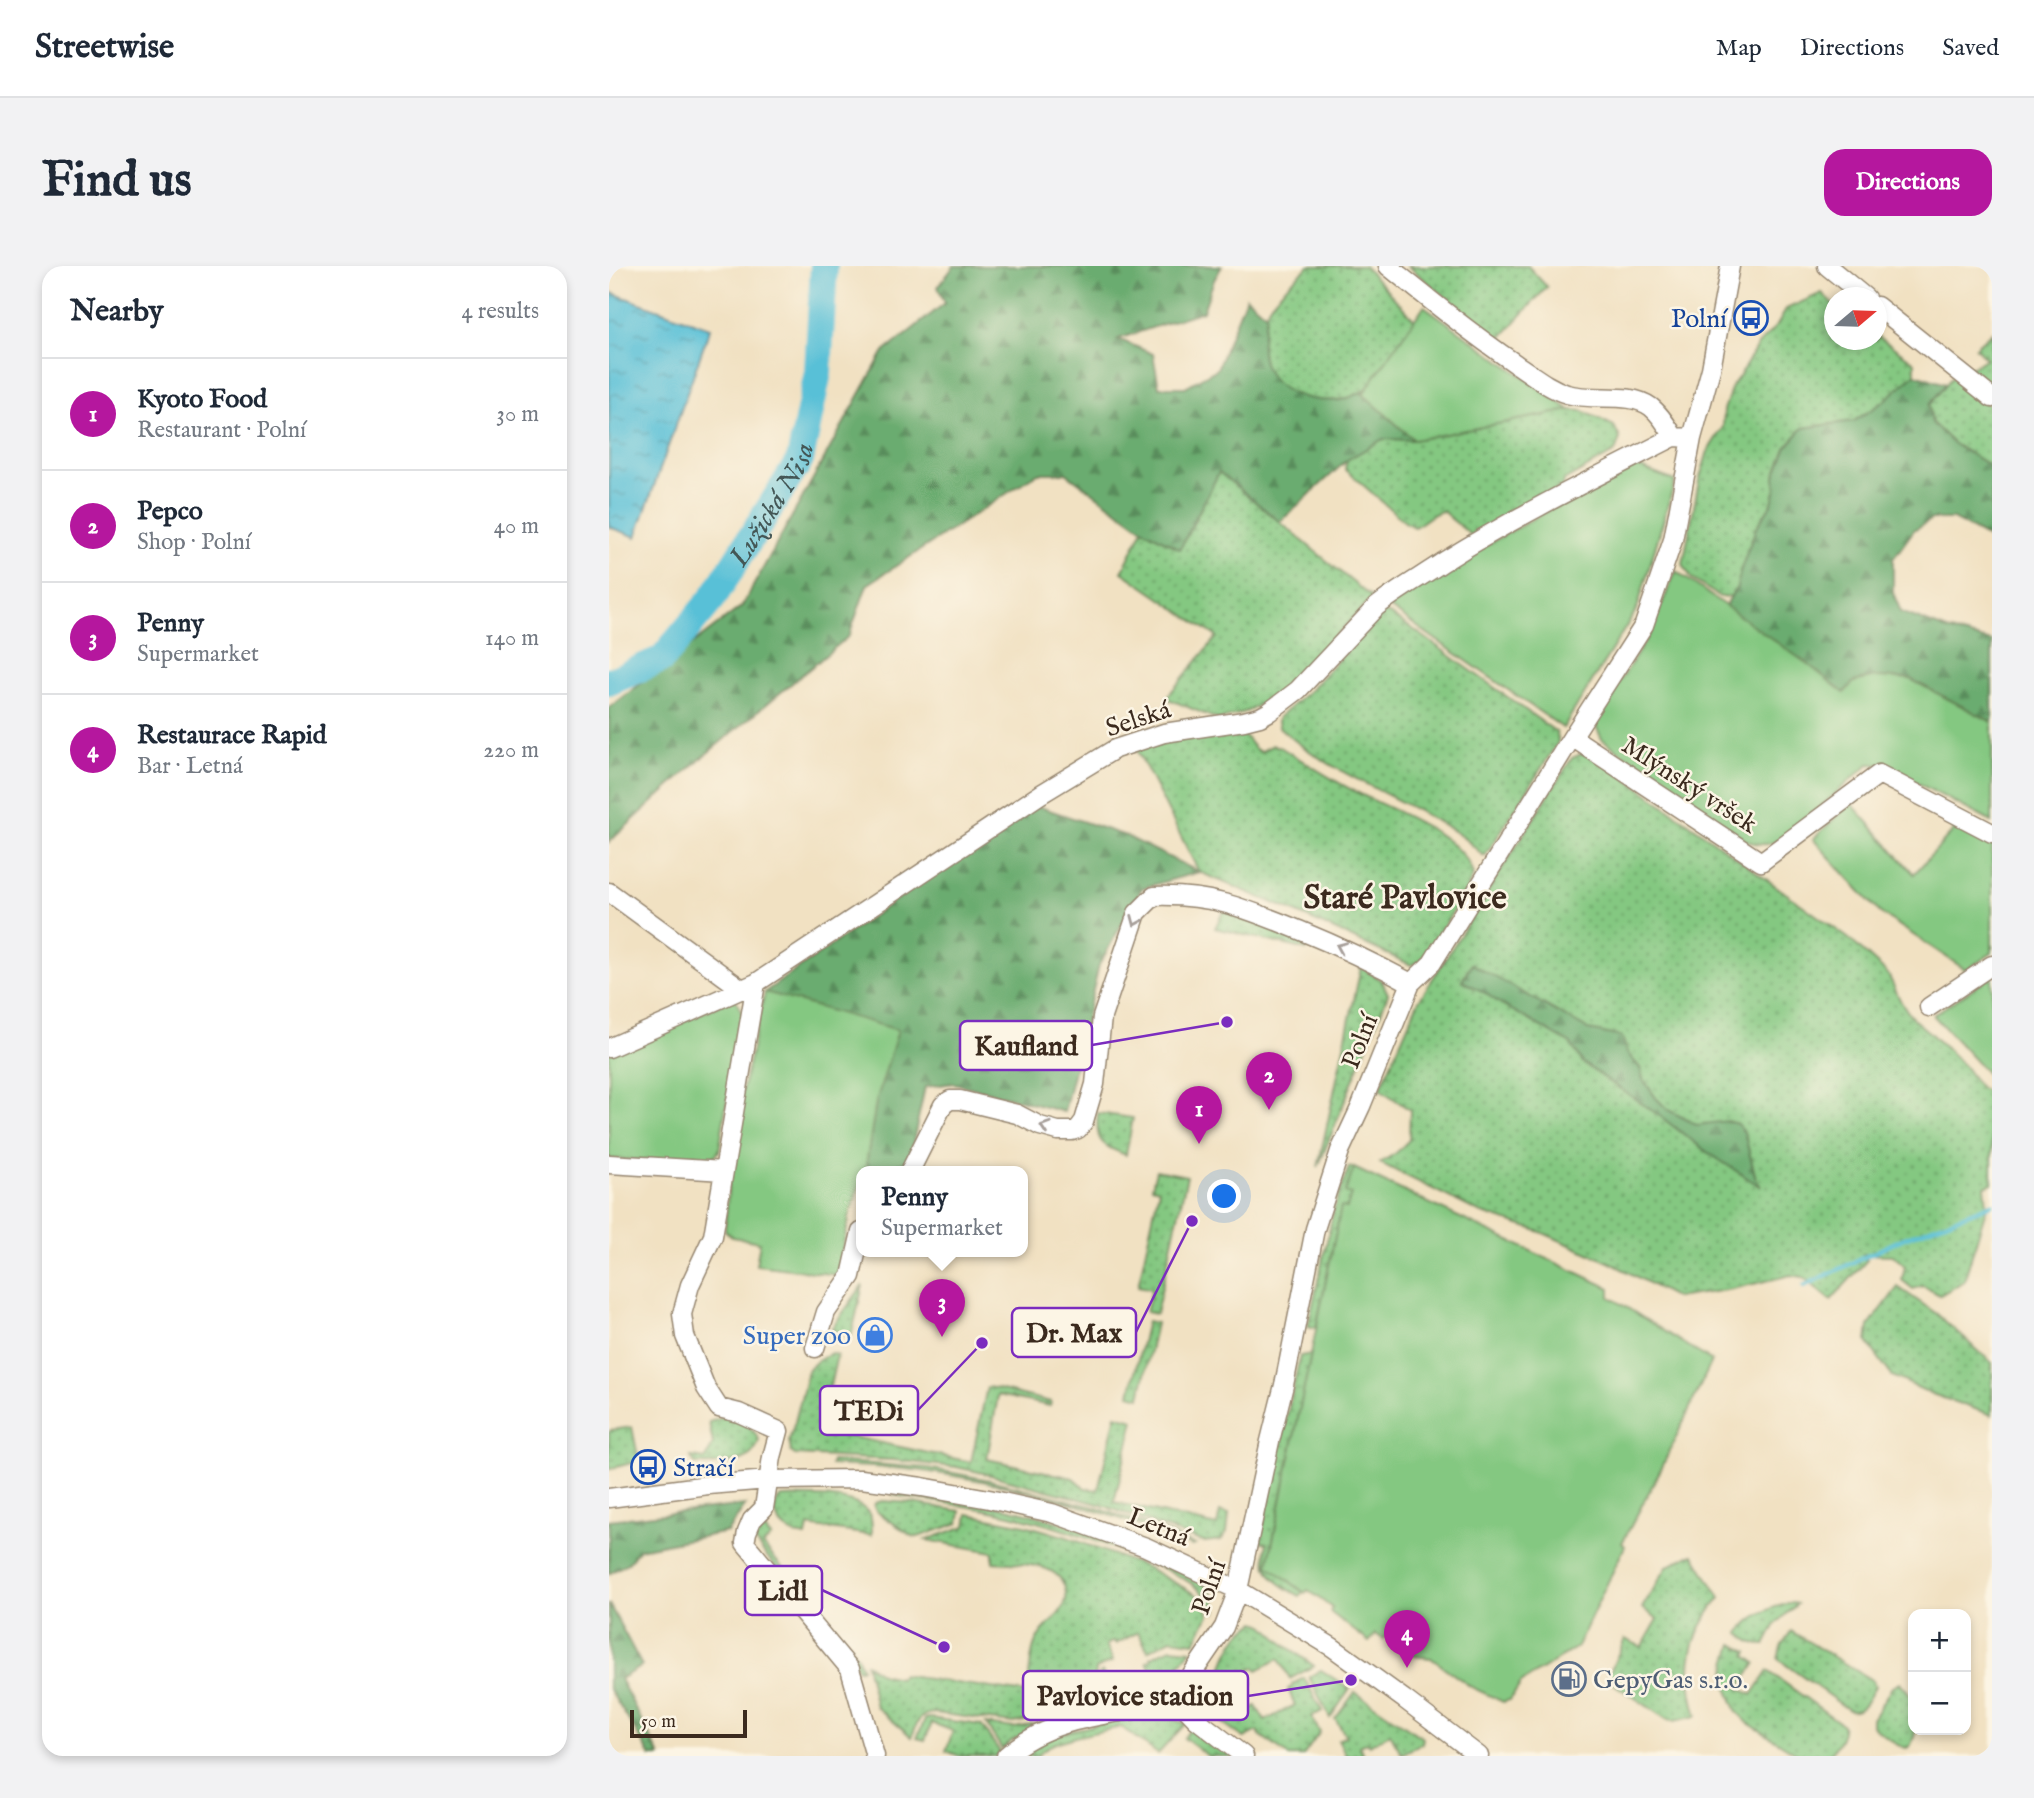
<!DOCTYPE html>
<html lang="en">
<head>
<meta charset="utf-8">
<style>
  :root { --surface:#fff; --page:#f2f2f3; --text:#1f2937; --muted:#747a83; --line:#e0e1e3; --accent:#b5179e }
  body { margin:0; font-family:"IM FELL English",serif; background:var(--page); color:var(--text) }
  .controls { position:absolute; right:21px; bottom:21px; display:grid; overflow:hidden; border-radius:14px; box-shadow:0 4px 10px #0003 }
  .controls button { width:63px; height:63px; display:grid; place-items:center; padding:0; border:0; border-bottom:2px solid var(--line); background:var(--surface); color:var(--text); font:35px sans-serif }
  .compass { position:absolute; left:1215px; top:21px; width:63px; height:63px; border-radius:50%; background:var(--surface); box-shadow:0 4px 10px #0003; rotate:71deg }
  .scale { position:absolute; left:21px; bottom:18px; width:117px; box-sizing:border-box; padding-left:7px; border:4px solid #3b2a1e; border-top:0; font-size:19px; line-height:24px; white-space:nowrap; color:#3b2a1e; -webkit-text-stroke:5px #fcf5e5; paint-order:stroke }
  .you { position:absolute; left:616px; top:931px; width:24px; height:24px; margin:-18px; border:5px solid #fff; border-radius:50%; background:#1a73e8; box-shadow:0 0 0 10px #1a73e833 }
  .badge { display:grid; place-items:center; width:46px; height:46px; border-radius:50%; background:var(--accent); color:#fff; font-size:23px; font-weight:700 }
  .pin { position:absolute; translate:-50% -58px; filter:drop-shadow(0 2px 4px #0008) }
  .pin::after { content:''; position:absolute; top:37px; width:24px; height:21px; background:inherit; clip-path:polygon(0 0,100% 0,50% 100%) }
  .popup { position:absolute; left:247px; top:900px; width:172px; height:91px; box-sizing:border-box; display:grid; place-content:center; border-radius:14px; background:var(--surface); filter:drop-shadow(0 2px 5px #0005); font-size:23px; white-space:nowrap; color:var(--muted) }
  .popup b { font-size:26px; color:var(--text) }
  .popup::after { content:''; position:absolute; left:50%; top:100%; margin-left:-14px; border:14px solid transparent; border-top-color:var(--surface) }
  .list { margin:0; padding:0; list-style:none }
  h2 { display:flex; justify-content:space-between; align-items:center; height:91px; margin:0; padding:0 28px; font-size:30px }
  h2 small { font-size:23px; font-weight:400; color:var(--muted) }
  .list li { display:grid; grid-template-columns:46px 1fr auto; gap:21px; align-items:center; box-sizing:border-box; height:112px; padding:0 28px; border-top:2px solid var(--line) }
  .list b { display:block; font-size:26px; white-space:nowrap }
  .list p { margin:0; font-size:23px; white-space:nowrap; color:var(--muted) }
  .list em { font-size:23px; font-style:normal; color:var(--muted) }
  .map { position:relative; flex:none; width:1383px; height:1490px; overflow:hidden; border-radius:21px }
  header { display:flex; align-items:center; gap:42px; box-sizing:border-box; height:98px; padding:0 35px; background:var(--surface); border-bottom:2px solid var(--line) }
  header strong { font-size:33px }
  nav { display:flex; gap:38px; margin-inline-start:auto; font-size:24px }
  .intro { display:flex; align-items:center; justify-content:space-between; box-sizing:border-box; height:168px; padding:0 42px }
  h1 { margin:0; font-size:49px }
  .button { padding:18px 32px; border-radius:21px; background:var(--accent); color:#fff; font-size:24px; font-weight:700 }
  main { display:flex; gap:42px; padding:0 42px }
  aside { flex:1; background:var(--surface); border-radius:21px; box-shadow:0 4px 10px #0003 }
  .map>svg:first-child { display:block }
</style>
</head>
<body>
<header>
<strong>Streetwise</strong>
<nav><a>Map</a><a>Directions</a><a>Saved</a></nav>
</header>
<div class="intro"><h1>Find us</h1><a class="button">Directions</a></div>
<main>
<aside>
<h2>Nearby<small>4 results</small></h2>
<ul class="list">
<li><span class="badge">1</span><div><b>Kyoto Food</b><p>Restaurant · Polní</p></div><em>30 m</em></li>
<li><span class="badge">2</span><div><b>Pepco</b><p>Shop · Polní</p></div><em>40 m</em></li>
<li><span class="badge">3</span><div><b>Penny</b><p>Supermarket</p></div><em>140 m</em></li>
<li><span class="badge">4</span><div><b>Restaurace Rapid</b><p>Bar · Letná</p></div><em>220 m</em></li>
</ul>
</aside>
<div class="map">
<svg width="1383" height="1490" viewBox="0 0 1383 1490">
  <defs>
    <pattern id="grass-dots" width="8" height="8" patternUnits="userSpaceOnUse" patternTransform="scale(1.75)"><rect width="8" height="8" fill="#84c881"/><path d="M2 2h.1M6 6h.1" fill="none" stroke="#6da369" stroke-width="1.8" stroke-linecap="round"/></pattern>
    <pattern id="forest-firs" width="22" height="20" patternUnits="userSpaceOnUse" patternTransform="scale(1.75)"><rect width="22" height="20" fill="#6bac6f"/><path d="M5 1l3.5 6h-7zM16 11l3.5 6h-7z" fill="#598c5b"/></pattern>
    <pattern id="water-ripples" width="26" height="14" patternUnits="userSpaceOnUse" patternTransform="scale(1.75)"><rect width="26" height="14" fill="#59c0d7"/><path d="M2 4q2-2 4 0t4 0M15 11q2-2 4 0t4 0" fill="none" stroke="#4b9cae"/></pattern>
  </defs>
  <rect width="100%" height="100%" fill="#fcf5e5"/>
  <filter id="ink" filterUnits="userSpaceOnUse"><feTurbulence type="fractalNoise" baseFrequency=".0143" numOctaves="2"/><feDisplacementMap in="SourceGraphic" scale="14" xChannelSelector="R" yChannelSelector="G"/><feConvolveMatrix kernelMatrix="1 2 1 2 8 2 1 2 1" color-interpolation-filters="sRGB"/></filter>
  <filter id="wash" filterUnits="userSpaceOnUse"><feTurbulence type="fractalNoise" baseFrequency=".00686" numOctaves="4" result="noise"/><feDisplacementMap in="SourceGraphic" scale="28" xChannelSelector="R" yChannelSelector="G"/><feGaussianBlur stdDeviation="1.57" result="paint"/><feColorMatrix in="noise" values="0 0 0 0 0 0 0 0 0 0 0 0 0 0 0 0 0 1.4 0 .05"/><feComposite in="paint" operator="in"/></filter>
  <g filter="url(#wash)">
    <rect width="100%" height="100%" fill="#f1e1c2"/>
    <!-- grass -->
    <path fill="url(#grass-dots)" stroke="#607950" stroke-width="2" fill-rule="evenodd" d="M700 0H755L806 54C795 70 784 86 772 102 767 109 763 118 757 123 735 142 681 136 663 114 649 98 651 59 659 42 664 31 690 9 700 0Z
      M799 0H919L938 21 890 74Z
      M1213 27 1225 39 1226 74H1268V70L1306 96V108L1274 136 1245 155 1194 162 1178 180 1166 210 1167 222 1163 237 1147 262 1132 303 1128 321 1122 330 1111 331 1083 313 1074 298 1090 215 1099 185 1114 161 1115 144 1123 120 1131 109 1148 80 1169 58 1177 43Z
      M1383 66V123L1359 104 1377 92 1366 81Z
      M1343 111 1383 142V201L1345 178 1323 157 1320 139Z
      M961 144 974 145 1005 160 1011 172 1006 186 955 215 954 220 862 270C853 260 843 255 834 245 823 246 815 257 805 261L797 257 736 203 738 194 774 173 805 174Z
      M610 206 763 332 670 428 639 445 610 454 557 432 608 371 513 306 534 263 571 283Z
      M772 347 780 348 807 365 947 466 949 471V476L876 590C870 588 869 584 864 580 853 569 837 560 824 553 772 523 714 502 670 461L669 455 670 451 702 423Z
      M624 465C641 468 638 479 651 486L664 479 671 481C696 496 721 513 747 526 780 543 855 569 864 609L859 621 818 687 810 696 802 699 686 646 590 606 527 482 556 475Z
      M972 488 985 489 1239 672 1279 708 1292 736 1304 753 1321 767 1355 800 1371 822 1383 827V917L1376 920 1378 940 1355 1015 1331 1029 1314 1020 1304 1023 1293 1014 1296 1000 1284 989 1254 988 1258 994 1222 1034 1194 1011 1182 1009 1123 1023 1067 1032 1002 997 932 966 870 946 771 897 787 887 800 874 801 844 771 823 809 736 963 492ZM862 698 980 764 1013 771 1018 787 1031 802 1034 813 1047 832 1059 844 1089 860 1135 866 1147 913 1098 886 1051 850 975 798 962 778 889 736 873 725 853 715Z
      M631 644 699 677 698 684 606 662 614 646Z
      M752 701 773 715 779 728 709 901Z
      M489 847 524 852 517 889C491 879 486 875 489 847Z
      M740 901 745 902 737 927 742 928 738 942H732L707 1062 699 1060 725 943Z
      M547 904 578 910 547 1048 537 1046 543 1023 529 1020 550 923 543 921Z
      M254 1019 242 1071 222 1063Z
      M1289 1021 1328 1048 1383 1097V1149L1323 1128 1283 1110 1258 1076 1260 1060Z
      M538 1055 547 1057 531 1131 521 1128Z
      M222 1087 228 1089 211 1164 362 1196 378 1121 385 1122 442 1136 441 1140 389 1129 378 1193 464 1212 476 1222 489 1224 507 1149 525 1154 505 1236 608 1260 611 1246 620 1248 618 1266 612 1274 595 1276 493 1239 374 1207 347 1201 284 1194 186 1189 182 1186 180 1174 186 1156 199 1104 207 1096Z
      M702 1088 659 1298 694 1326 691 1330C667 1317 651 1307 658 1277L651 1275 691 1090Z
      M117 1151C131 1156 143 1159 150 1174 143 1202 109 1198 86 1198L82 1191 97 1193 104 1178 100 1156Z
      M23 1161 30 1195 0 1203V1167L2 1164Z
      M223 1195 319 1202 381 1214 485 1241 547 1262 586 1279 583 1280C497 1244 406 1218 314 1205 284 1201 253 1201 222 1199Z
      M302 1226C334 1232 366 1236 397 1242 466 1257 529 1286 592 1315 603 1323 606 1332 608 1345L607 1346C596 1319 566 1308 541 1297 488 1274 434 1255 378 1244 347 1238 315 1234 283 1229Z
      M172 1231C194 1231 253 1226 262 1252 263 1257 263 1264 263 1269L199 1260 197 1271C191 1270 185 1269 180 1265 168 1258 160 1241 172 1231Z
      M273 1235 304 1237 352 1245 350 1257 309 1271 303 1270 267 1245 265 1241 266 1237Z
      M359 1248 416 1259 458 1271 539 1302 588 1329 597 1341 600 1349 586 1376 562 1373 539 1385 529 1366 507 1378 505 1375 497 1379 504 1395 487 1403 482 1438 457 1448 404 1457 325 1447C308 1449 309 1456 303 1471L267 1441 257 1398 274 1409 291 1412 292 1409 418 1427C421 1411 420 1392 426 1378 431 1363 445 1356 453 1343 458 1336 458 1330 456 1322 449 1295 406 1298 384 1296V1286L317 1274 357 1260Z
      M148 1254 162 1271 154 1279 242 1382 250 1394 253 1402 249 1403 144 1273Z
      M1080 1289H1085L1111 1332C1080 1369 1074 1404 1088 1450L1065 1455 1059 1454 1002 1416 998 1412 1016 1373 1033 1381 1049 1353 1033 1342 1058 1301Z
      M1184 1337 1188 1338 1167 1358 1156 1379C1144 1380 1139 1374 1130 1367 1144 1349 1162 1340 1184 1337Z
      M647 1356 655 1359 676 1379 705 1400 681 1413 670 1393 648 1404 646 1401 638 1405 644 1418 605 1437C611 1407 618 1372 647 1356Z
      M1182 1365 1264 1415 1266 1420C1260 1431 1255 1447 1240 1444L1169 1393 1172 1381Z
      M1124 1378 1139 1386 1137 1390 1147 1397 1130 1422 1143 1429 1159 1405 1234 1459C1236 1470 1226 1481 1220 1490H1192L1139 1457 1128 1446 1118 1422 1117 1409 1118 1397Z
      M562 1382 582 1384C574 1394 567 1406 558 1415 541 1431 510 1440 486 1438L491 1407 493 1406 500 1418 507 1415 515 1429 546 1412 538 1396 543 1393 542 1391Z
      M712 1404 741 1423 721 1452 700 1411Z
      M695 1412 713 1445 702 1451 711 1466 694 1490H680L651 1469 649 1465 635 1472 603 1449 634 1431 641 1444 647 1440 656 1455 686 1439 679 1423 684 1420 683 1418Z
      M1291 1417C1307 1429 1304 1446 1304 1464H1307L1302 1479 1298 1482C1285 1480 1273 1468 1263 1459V1453L1283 1421Z
      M746 1426 814 1472 813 1477 793 1488 781 1468 760 1479 758 1476 750 1480 755 1490H737L729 1474 737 1470 726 1453Z
      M544 1449 577 1457 549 1488 512 1461C493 1466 437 1473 429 1490H407L445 1469 518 1451Z
      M321 1452 372 1459 391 1486 387 1490H351L337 1485 344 1465 323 1457 316 1474 308 1472 316 1453Z
      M438 1456 402 1475 393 1483 377 1458 405 1462Z
      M583 1460 625 1490H599L575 1472Z"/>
    <!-- forest -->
    <path fill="url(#forest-firs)" stroke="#536b46" stroke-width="2" d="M345 0H613L605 14 594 45 509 73 544 88 550 121H576L608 103 637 31 658 49C654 65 650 80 655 97 664 128 703 137 732 134 739 133 745 129 752 126L805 174 774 173 738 194 671 256 610 206 571 283 534 263 457 207H429L258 319 240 370 90 494 0 576V442L133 340 274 87 336 37 329 21Z
      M1306 108 1337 118 1320 139 1323 157 1345 178 1383 201V274L1344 253H1323L1305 264 1284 293V327L1292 346 1338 364 1383 376V456L1301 413 1267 411 1245 416 1235 427 1116 340 1128 321 1132 303 1147 262 1163 237 1167 222 1166 210 1178 180 1194 162 1245 155 1274 136Z
      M425 539 517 570 590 606 533 622 490 699 455 846 345 817 316 821 300 895 270 905H256L267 836 156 726 389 562Z
      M863 698 980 764 1013 771 1018 787 1031 802 1034 813 1047 832 1059 844 1088 859 1118 855 1128 858 1135 866 1147 913 1152 921 1098 886 1051 850 974 797 962 778 889 736 873 725 853 715Z
      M137 1239 118 1266 30 1283 20 1296 0 1308V1254Z
      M0 1338 33 1400 11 1413 51 1490H42L0 1423Z"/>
    <!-- green -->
    <path fill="#84c881" stroke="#607950" stroke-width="2" d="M815 40 961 144 805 174 754 128Z
      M1021 198 1066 215 1028 343 954 462 780 341 862 288Z
      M1067 305 1200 399 1235 427 1245 416 1267 411 1301 413 1383 456V556L1274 499 1260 498 1178 570C1161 580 1156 580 1137 575L993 473 985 456 1039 371Z
      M1242 537 1305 608 1349 560 1383 578V687L1357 704 1270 646 1204 573Z
      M1383 710V816L1375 804 1324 749Z
      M156 726 289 764 267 836 256 905H252V916L241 947 228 1009 147 999 151 976 123 971 116 964 121 901 134 821Z
      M126 732 136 753 120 821 110 885 101 896 0 893V788Z
      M745 902 1001 1022V1031C1035 1052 1068 1074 1103 1095L1053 1201 1013 1277 1016 1280 968 1381 912 1417 901 1434 894 1436 862 1421 822 1392 806 1390 778 1369 774 1373 767 1368 760 1376 721 1346 723 1342 699 1324 696 1327 659 1299 732 941 738 942 742 928 736 927Z"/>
    <!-- water -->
    <path fill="url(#water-ripples)" stroke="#4a757a" stroke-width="2" d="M0 26 101 62 27 271 0 261Z"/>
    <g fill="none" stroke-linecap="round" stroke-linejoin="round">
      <!-- stream -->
      <path stroke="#59c0d7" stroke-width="4.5" d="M1195 1020 1293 973 1383 938"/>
      <!-- river -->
      <path stroke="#59c0d7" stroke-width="28" id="s1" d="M0 416 53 393 103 333 191 194 209 106 215 0"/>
    </g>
  </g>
  <g filter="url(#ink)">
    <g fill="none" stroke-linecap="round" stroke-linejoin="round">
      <!-- minor casing -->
      <g stroke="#968670" stroke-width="21">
        <path id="minor" d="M779 0C821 34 863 68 907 98 924 109 939 122 958 128 986 136 1020 125 1042 141 1052 149 1059 161 1065 171
          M1218 0 1257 32
          M1268 40 1383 132
          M963 471 1152 596 1270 508 1383 567
          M0 626 134 724
          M147 717 104 970 81 1019 73 1048 76 1070 97 1122 110 1142 130 1147 170 1165 163 1191 155 1242 143 1254 138 1266 136 1277 241 1403 266 1490
          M1320 741 1383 699
          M0 782 147 717 432 528 506 483 555 467 635 455 651 451 660 446 689 424 767 341C788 324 812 311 834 296 909 249 987 211 1065 171L1083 172
          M0 898 115 905
          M301 905 334 839 341 834H351L408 848 431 860 449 865H463L469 863 475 855 486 818 493 751 528 647 545 630C603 628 638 643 690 664 729 680 765 697 802 717
          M206 1082 217 1046 242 1010 252 966
          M0 1232 99 1219 159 1214 252 1213 313 1221 380 1233 443 1247 537 1281 629 1324 723 1381 795 1433 870 1490
          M571 1436 583 1408 615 1361 629 1324 661 1175 675 1119 706 963 731 885 752 840 802 717 823 697 963 471 1035 359 1064 274 1083 172 1102 103 1121 0
          M571 1436 587 1453 635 1490
          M397 1490C443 1448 513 1448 571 1436"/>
      </g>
      <!-- minor -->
      <use href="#minor" stroke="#fff" stroke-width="18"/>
    </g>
    <!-- one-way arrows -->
    <defs><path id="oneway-chevron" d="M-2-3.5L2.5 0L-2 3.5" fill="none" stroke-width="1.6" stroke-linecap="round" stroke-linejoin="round" transform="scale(1.75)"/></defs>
    <g stroke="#a79f9a">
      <use href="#oneway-chevron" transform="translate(527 655) rotate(113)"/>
      <use href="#oneway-chevron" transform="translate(732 681) rotate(-157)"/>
      <use href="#oneway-chevron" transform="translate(436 861) rotate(-162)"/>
    </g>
  </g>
  <!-- icons -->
  <defs>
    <g id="bus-ring" transform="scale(1.75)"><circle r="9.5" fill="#fcf5e5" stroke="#1a4fb4" stroke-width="1.5"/><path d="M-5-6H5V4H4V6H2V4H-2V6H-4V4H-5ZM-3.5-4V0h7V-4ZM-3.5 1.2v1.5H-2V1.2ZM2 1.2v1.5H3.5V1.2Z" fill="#1a4fb4"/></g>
    <g id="shop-ring" transform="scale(1.75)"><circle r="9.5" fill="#fcf5e5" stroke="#3f7fe0" stroke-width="1.5"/><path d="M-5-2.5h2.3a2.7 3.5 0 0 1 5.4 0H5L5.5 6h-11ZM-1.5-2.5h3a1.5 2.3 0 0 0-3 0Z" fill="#3f7fe0"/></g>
    <g id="fuel-ring" transform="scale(1.75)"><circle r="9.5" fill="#fcf5e5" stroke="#5c6f8a" stroke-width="1.5"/><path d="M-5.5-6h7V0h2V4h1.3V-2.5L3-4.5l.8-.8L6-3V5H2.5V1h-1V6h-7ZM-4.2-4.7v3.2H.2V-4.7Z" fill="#5c6f8a"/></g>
  </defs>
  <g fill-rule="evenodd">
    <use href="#bus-ring" x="1142" y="52"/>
    <use href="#shop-ring" x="266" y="1069"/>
    <use href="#bus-ring" x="39" y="1201"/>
    <use href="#fuel-ring" x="960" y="1413"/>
  </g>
  <g text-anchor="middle" stroke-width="5" stroke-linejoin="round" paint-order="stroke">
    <!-- transit labels -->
    <g font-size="26" fill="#164399" stroke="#fcf5e5" text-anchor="end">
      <text x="1118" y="61">Polní</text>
      <text x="64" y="1210" text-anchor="start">Stračí</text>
    </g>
    <!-- street labels -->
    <g font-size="26" fill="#3b2a1e" stroke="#fcf5e5">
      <text transform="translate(529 452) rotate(-18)" y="9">Selská</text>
      <text transform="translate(1081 518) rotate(33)" y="9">Mlýnský vršek</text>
      <text transform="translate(750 775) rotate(-68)" y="9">Polní</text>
      <text transform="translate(550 1260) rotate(22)" y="9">Letná</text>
      <text transform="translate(599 1321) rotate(-71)" y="9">Polní</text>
    </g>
    <!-- shop labels -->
    <g font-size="26" fill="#366cbe" stroke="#fcf5e5" text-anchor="end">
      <text x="242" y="1078">Super zoo</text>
    </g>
    <!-- service labels -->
    <g font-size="26" fill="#4e5e75" stroke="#fcf5e5" text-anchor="start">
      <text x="984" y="1422">GepyGas s.r.o.</text>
    </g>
    <!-- water labels -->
    <g font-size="28" font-style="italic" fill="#445756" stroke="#fcf5e5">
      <text dy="10" stroke="none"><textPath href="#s1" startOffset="248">Lužická Nisa</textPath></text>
    </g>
    <!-- district labels -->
    <g font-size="33" font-weight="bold" fill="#3b2a1e" stroke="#fcf5e5">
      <text x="796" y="642">Staré Pavlovice</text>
    </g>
  </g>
  <!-- callouts -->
  <path fill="none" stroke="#7b2cbf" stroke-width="2.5" d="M618 756L483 779M583 955L527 1066M373 1077L309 1144M335 1381L213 1324M742 1414L639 1430"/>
  <g fill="#7b2cbf" stroke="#fcf5e5" stroke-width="2.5">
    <circle cx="618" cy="756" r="7"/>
    <circle cx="583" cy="955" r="7"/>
    <circle cx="373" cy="1077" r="7"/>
    <circle cx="335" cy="1381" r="7"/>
    <circle cx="742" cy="1414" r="7"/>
  </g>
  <g fill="#fcf5e5" stroke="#7b2cbf" stroke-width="2.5">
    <rect x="351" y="755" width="132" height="49" rx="7"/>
    <rect x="403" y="1042" width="124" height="49" rx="7"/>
    <rect x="211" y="1120" width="98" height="49" rx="7"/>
    <rect x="136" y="1300" width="77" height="49" rx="7"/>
    <rect x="414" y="1405" width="225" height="49" rx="7"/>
  </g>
  <g font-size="28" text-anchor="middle" font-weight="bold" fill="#3b2a1e">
    <text x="417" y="789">Kaufland</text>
    <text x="465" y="1076">Dr. Max</text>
    <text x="260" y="1154">TEDi</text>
    <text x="174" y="1334">Lidl</text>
    <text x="526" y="1439">Pavlovice stadion</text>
  </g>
</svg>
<div class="controls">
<button>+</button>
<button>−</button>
</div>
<svg class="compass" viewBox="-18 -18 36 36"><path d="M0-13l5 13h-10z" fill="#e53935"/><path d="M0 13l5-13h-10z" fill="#747a83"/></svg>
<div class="scale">50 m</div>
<div class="you"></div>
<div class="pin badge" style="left:590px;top:878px">1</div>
<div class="pin badge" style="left:660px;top:844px">2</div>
<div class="pin badge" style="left:333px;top:1071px">3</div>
<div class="popup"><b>Penny</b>Supermarket</div>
<div class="pin badge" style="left:798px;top:1402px">4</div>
</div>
</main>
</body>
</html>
